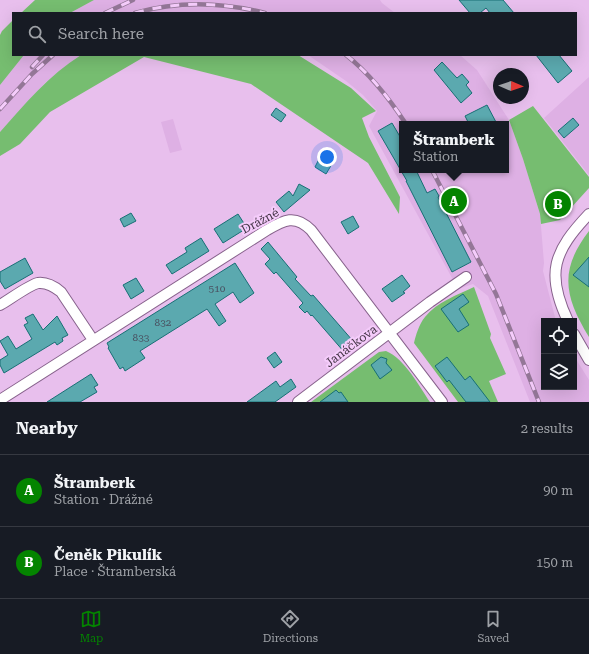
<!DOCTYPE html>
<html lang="en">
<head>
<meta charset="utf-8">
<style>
  :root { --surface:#171b24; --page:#242831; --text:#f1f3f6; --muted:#9ea1a6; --line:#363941; --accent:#048400 }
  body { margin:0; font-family:"Roboto Serif",serif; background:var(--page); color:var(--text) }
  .controls { position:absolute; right:12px; bottom:12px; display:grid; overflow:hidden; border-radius:0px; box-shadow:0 4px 16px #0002 }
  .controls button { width:36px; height:36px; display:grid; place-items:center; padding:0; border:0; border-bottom:1px solid var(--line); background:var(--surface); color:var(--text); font:20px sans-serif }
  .compass { position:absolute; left:493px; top:68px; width:36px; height:36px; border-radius:50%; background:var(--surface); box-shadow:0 4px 16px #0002; rotate:92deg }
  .you { position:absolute; left:327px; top:157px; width:14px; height:14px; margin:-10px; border:3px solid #fff; border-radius:50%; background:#1a73e8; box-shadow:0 0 0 6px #1a73e833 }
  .badge { display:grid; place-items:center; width:26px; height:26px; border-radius:50%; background:var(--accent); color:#fff; font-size:13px; font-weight:700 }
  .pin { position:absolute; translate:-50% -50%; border:2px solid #fff; box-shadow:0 1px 4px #0006 }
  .popup { position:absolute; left:399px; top:121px; width:110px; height:52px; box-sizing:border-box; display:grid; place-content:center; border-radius:0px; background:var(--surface); filter:drop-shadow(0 1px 3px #0005); font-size:13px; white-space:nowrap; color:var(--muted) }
  .popup b { font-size:15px; color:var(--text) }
  .popup::after { content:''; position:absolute; left:50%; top:100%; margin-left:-8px; border:8px solid transparent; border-top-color:var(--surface) }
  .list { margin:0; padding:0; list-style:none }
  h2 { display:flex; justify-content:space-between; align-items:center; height:52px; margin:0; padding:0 16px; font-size:17px }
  h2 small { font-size:13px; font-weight:400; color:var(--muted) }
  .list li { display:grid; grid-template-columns:26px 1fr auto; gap:12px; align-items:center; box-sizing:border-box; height:72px; padding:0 16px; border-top:1px solid var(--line) }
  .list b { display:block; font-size:15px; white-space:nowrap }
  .list p { margin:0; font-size:13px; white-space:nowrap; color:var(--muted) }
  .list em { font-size:13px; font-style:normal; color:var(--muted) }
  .icon { flex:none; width:22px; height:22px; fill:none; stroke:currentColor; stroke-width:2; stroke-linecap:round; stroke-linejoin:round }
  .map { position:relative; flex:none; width:589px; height:402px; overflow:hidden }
  .search { position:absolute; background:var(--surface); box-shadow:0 4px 16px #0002; left:12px; right:12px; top:12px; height:44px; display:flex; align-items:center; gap:10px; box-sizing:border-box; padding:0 14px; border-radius:0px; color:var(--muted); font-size:15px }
  .sheet { height:196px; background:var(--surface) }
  nav { display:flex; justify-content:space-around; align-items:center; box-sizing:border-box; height:56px; border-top:1px solid var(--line); background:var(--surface); font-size:11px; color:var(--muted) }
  nav a { display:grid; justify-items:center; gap:2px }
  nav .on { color:var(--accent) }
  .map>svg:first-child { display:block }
</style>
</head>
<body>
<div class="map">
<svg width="589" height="402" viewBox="0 0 589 402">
  <rect width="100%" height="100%" fill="#e8bfed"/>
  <!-- built -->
  <path fill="#deb0e4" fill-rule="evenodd" d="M94 0H380L382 3 395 13H70Z
    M24 55H81L71 62 46 82 0 132V85Z
    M308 55H460L477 70 509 120 523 159 540 214 544 263 543 271 556 321H544V387H574V356L589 380V402H530L488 296 473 284 458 289 369 126 377 111 363 95 346 81ZM402 124H506V170H402Z
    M589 77V175L544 118Z
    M173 119 182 150 170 153 161 122Z"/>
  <!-- green -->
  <path fill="#76bd70" d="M35 0H94L70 13H21Z
    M13 20V55H24L0 85V35L2 31Z
    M81 55H298L351 88 376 111 362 118 369 137 400 197 399 214 368 163 251 84 144 57 50 112 20 144 0 156V132C25 104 49 75 81 55Z
    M533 106 589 177V188L560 220 541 224 540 214 523 159 509 120Z
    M589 231V337C564 296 559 270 589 231Z
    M474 287 491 334 490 338 506 374 489 381 498 402H458L414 343C416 335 419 324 425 317 437 302 457 295 474 287Z
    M386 351C405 359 419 386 430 402H311L379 352Z"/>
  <!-- building -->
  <path fill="#5ba9af" stroke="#186f75" d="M459 0H503L514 13H490L486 8 480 13H470Z
    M536 55H559L572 71 558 83Z
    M442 62 457 78 462 74 469 82 466 85 472 93 461 103 434 70Z
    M487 105 497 124H469L465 116Z
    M276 108 286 115 281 122 271 115Z
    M573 118 579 125 564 138 558 131Z
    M392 123 402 140V170H416L427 193 435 189 439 196 438 197 471 262 452 272 406 181H407L378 131Z
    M323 151 335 159 326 174 315 167Z
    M299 184 310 190 284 212 276 202 289 191 293 196Z
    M131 213 136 221 124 227 120 219Z
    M238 214 247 228 223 243 214 229Z
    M353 216 359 227 348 234 341 222Z
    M201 238 209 251 172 274 166 265 187 252 185 248Z
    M268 242 297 277 295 279 311 296 313 295 353 341 349 344 352 347 345 353 312 315 311 316 307 311 305 313 299 307 303 303 276 272 274 274 265 264 270 259 261 249Z
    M589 257V287L573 275Z
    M25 258 33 273 5 289 0 281V272Z
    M235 263 254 293 240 303 233 292 215 304 226 321 219 326 207 309 140 351 145 358 125 371 123 367 120 369 108 348 109 347 107 343Z
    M402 275 410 286 403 292 405 293 392 302 382 289Z
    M136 278 144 291 131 299 123 285Z
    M463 294 469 302 459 309 469 325 458 332 441 309Z
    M33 314 43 330 57 316 68 335 62 338 63 341 57 345 55 342 4 373 0 365V360L8 355 0 341 8 336 16 349 32 339 24 325 28 323 25 318Z
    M275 352 282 362 274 368 267 358Z
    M381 357 387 359 386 363 392 370 380 379 371 365Z
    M447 357 465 380 470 376 490 402H466L449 380 447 382 435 366Z
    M91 374 98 385 94 387 97 392 80 402H47Z
    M291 379 296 387 275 402H247L276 381 280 387Z
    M336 390 339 393 341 392 348 402H320Z"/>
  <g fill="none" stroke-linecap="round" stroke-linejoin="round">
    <!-- minor casing -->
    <g stroke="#87628c" stroke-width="12">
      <path id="minor" d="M0 305C9 300 29 285 38 283 47 282 55 287 61 292L93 340
        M568 321C545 273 554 251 589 214
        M574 334 589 360
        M0 400 267 230C284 220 295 214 311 230L442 402
        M298 402 430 302 466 277"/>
    </g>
    <!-- minor -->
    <use href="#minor" stroke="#fff" stroke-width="10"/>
    <!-- rail casing -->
    <g stroke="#947797" stroke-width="4.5">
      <path id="rail" d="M105 13 133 0
        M135 13C177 1 222 2 265 13
        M346 55C370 74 389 98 406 124
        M32 67 43 55
        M0 109 32 74 53 55
        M432 170 496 294 539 402"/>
    </g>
    <!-- rail -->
    <use href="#rail" stroke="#f5ccfb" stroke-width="3" stroke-dasharray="9" stroke-linecap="butt"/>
  </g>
  <g text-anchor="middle" stroke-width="4" stroke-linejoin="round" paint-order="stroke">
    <!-- number labels -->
    <g font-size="10" fill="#495060">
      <text x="217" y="292">510</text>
      <text x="163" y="326">832</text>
      <text x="141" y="341">833</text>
    </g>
    <!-- street labels -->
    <g font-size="12" fill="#433345" stroke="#f5ccfb">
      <text transform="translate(260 221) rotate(-28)" y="4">Drážné</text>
      <text transform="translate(351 346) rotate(-37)" y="4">Janáčkova</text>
    </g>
  </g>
</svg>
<div class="controls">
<button><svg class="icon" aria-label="locate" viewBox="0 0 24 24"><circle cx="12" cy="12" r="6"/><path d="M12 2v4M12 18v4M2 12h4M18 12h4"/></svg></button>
<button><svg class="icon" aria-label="layers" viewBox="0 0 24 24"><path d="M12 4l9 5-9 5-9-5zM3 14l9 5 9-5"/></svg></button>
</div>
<svg class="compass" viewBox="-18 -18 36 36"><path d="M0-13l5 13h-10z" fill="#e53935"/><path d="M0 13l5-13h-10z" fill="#9ea1a6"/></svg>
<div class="you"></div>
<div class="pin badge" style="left:454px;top:201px">A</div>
<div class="popup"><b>Štramberk</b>Station</div>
<div class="pin badge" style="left:558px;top:204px">B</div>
<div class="search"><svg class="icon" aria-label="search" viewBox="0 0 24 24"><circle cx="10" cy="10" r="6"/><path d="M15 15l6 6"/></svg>Search here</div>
</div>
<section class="sheet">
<h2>Nearby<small>2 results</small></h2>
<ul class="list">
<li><span class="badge">A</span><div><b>Štramberk</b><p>Station · Drážné</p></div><em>90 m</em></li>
<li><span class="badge">B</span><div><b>Čeněk Pikulík</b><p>Place · Štramberská</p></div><em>150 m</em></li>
</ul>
</section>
<nav>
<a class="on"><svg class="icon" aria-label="map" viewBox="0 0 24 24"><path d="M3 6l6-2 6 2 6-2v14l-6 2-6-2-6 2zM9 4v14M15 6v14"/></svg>Map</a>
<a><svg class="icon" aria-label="directions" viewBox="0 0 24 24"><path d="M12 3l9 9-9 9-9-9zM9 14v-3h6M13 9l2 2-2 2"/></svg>Directions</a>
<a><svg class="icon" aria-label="saved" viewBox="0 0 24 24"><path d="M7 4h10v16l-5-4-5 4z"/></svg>Saved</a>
</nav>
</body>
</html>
